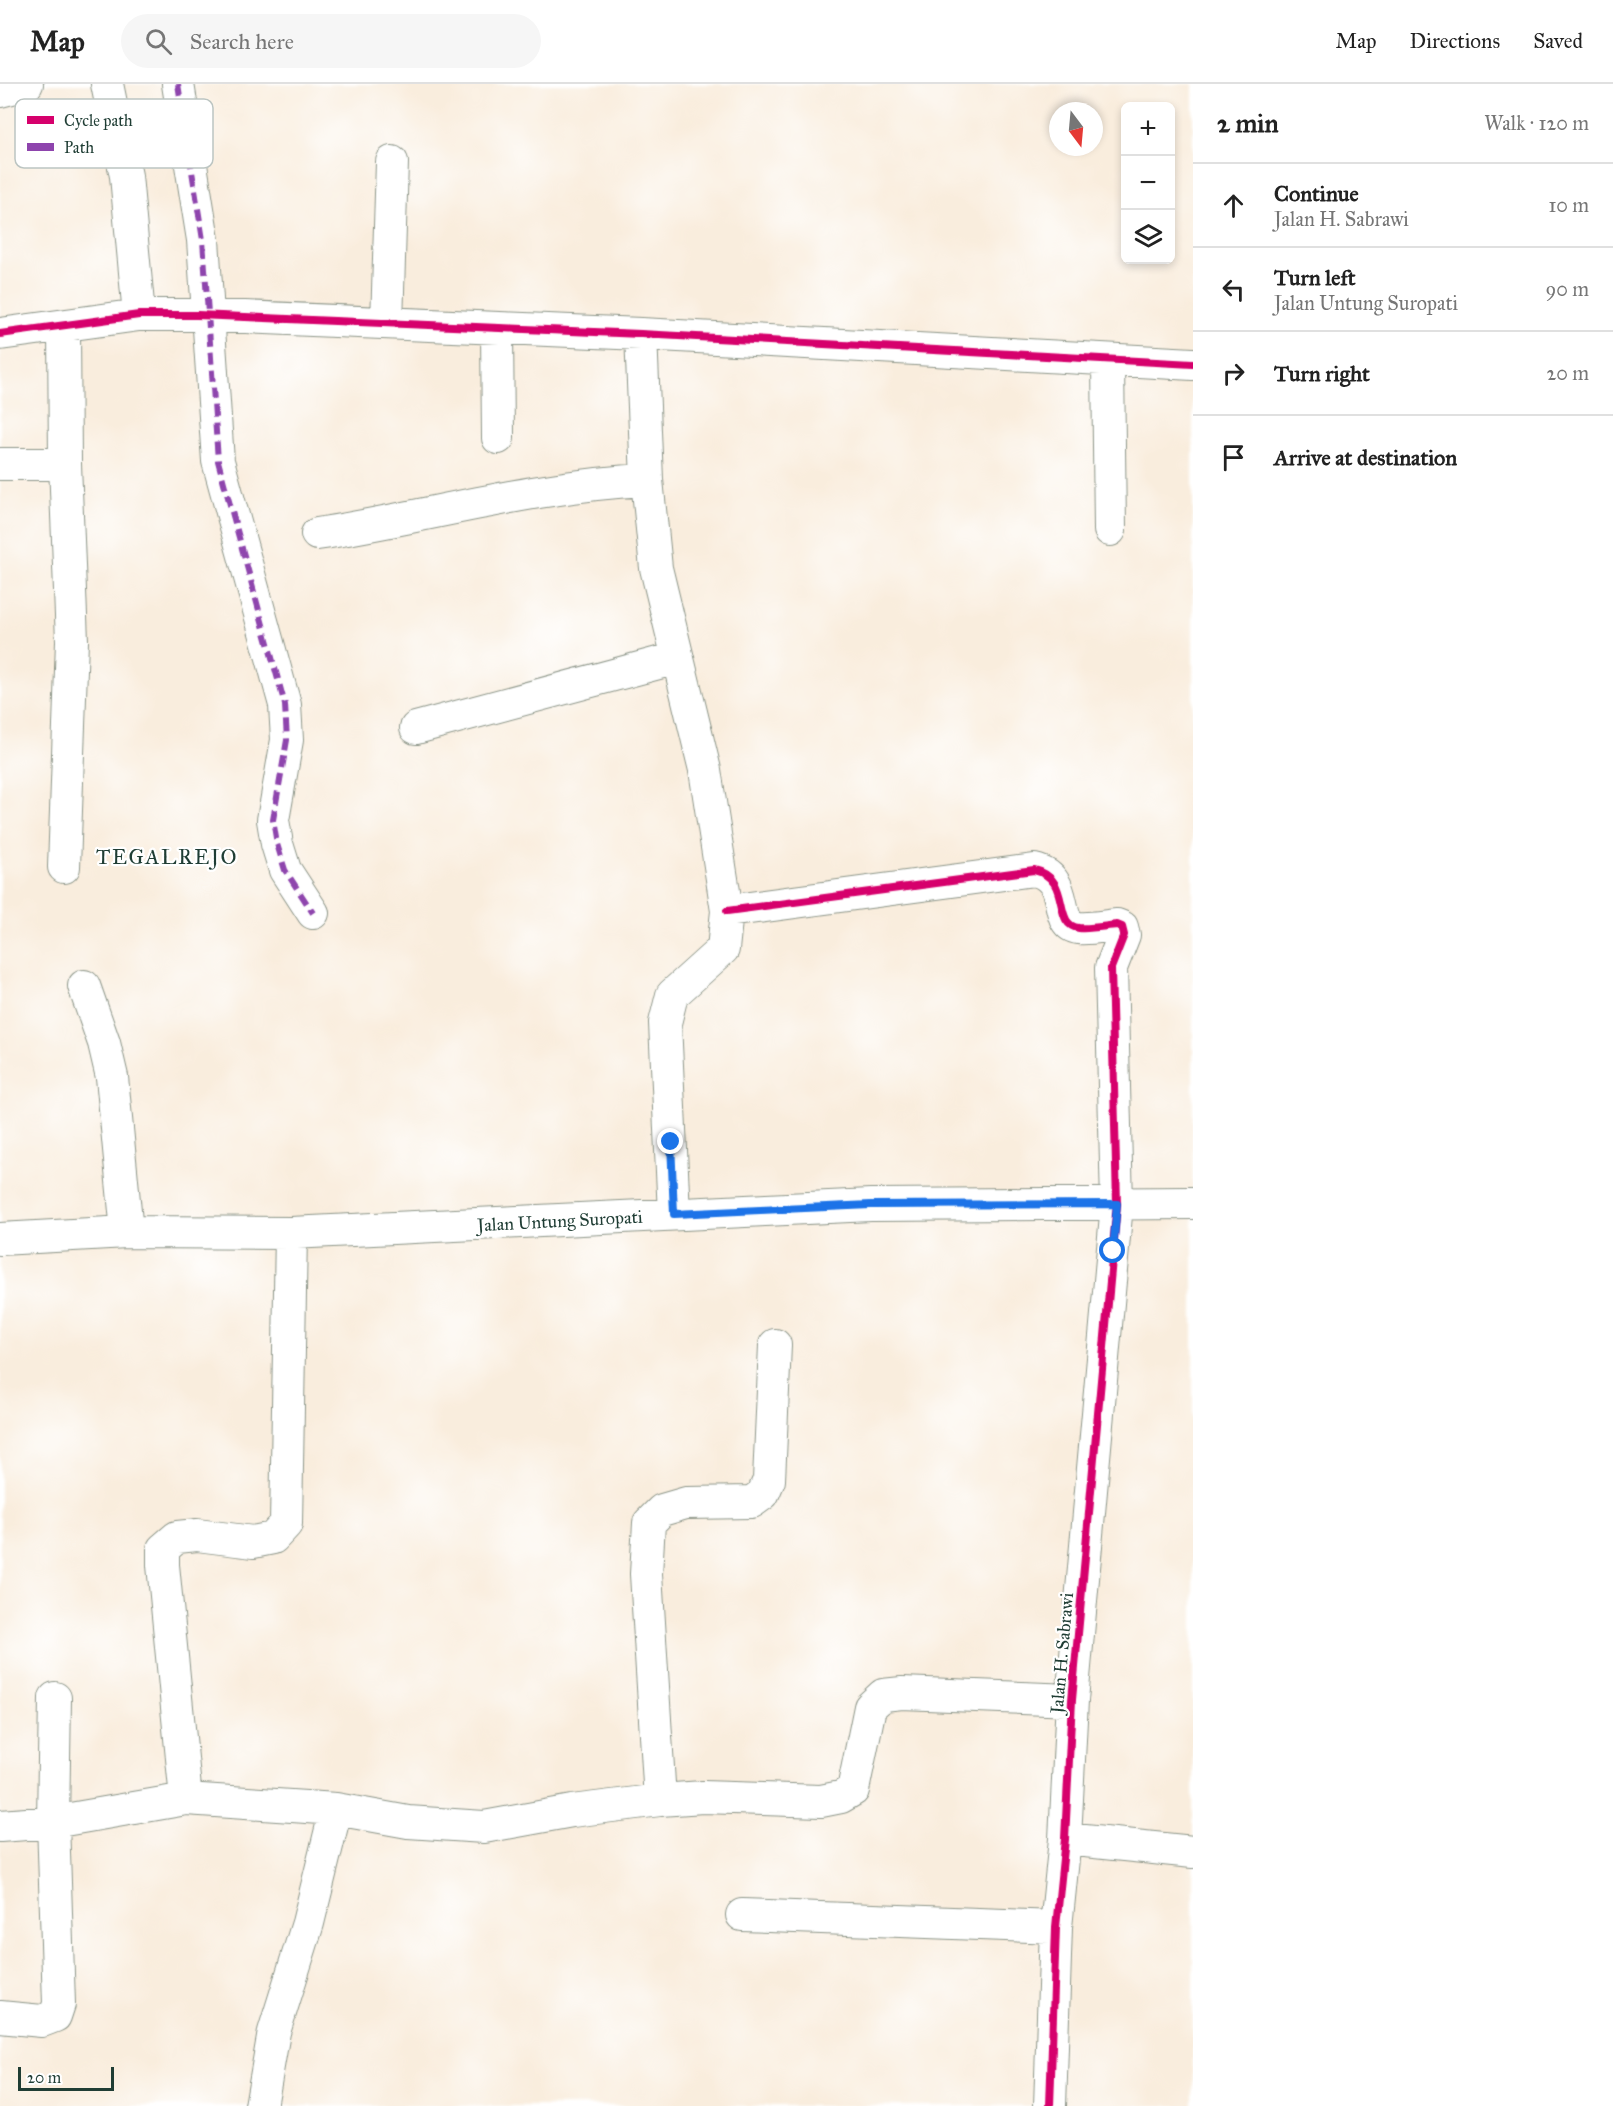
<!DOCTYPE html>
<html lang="en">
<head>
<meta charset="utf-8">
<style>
  :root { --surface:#fff; --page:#f6f6f6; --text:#222; --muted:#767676; --line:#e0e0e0 }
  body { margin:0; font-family:"IM FELL Great Primer",serif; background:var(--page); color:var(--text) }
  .controls { position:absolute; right:18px; top:18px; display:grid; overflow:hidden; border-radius:9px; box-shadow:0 3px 9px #0003 }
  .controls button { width:54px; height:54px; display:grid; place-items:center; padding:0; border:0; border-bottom:2px solid var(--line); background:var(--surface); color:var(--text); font:30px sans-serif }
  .compass { position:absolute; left:1049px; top:18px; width:54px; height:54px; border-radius:50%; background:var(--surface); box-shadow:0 3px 9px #0003; rotate:164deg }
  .scale { position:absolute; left:18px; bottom:15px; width:96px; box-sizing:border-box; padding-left:6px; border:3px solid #1f3d34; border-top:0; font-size:16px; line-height:21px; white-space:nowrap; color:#1f3d34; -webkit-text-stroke:4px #fff; paint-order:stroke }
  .stop { position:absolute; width:18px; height:18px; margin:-14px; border:4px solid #1a73e8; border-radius:50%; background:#fff }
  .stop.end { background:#1a73e8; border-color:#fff; box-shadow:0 2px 6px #0008 }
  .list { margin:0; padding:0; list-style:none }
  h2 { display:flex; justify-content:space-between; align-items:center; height:78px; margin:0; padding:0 24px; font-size:26px }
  h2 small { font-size:20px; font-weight:400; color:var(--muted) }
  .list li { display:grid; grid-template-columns:39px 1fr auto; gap:18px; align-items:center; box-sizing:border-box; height:84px; padding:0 24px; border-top:2px solid var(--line) }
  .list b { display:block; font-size:22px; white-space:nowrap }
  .list p { margin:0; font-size:20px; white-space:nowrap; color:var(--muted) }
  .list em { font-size:20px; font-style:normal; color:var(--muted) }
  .icon { flex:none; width:33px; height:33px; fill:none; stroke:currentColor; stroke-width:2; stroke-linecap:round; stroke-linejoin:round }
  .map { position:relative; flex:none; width:1193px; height:2022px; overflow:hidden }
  header { display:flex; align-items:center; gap:36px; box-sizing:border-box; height:84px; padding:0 30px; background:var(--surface); border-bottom:2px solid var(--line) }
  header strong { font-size:28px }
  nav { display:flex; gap:33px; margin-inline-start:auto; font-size:21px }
  .search { width:420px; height:54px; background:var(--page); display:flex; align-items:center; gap:15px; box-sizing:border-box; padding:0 21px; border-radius:33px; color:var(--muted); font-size:22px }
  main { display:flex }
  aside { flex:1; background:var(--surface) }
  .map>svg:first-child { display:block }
</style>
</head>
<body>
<header>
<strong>Map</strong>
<div class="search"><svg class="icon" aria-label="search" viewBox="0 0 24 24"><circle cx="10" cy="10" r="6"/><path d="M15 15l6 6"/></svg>Search here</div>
<nav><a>Map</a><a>Directions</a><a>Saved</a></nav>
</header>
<main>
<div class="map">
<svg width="1193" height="2022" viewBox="0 0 1193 2022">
  <rect width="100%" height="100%" fill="#fff"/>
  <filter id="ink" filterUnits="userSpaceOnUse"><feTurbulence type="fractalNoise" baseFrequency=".0167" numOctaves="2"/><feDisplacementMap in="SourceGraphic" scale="12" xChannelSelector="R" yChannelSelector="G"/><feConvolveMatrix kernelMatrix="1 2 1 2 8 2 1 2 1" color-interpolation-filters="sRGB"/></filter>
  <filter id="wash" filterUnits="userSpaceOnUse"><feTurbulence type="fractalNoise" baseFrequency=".008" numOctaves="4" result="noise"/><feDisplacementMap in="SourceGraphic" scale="24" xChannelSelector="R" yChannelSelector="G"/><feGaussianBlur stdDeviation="1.35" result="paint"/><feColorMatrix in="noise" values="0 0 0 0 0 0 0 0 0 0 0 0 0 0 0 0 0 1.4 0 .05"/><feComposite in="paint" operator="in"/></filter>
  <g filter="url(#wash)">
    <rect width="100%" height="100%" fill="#f9eddd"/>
  </g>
  <g filter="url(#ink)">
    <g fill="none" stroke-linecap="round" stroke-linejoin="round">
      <!-- minor casing -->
      <g stroke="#8c9588" stroke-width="34">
        <path id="minor" d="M107 0 126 92 139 231
          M178 0 203 156 218 377 285 621 287 656 273 736 277 760 285 786 313 829
          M0 7 27 0
          M387 239 392 78
          M497 245 498 354
          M0 250 139 231H197L641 250 1193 280
          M641 250 647 396 656 484 705 686 727 827 723 865 672 911 665 939 674 1130
          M1108 277 1110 446
          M0 380H65
          M317 450C427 433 536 401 647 396
          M416 644 677 574
          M64 783 72 557 65 380 64 243
          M727 827 1034 786C1073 794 1051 841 1079 844 1091 845 1105 842 1117 841L1122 843 1124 851 1111 884 1117 1120 1072 1616 1065 1755 1056 1843 1050 2022
          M84 902 104 959 112 993 127 1148
          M0 1155 127 1148 291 1149 871 1121 1193 1119
          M186 1715 163 1481V1465L177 1453 197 1451 253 1458 273 1454 286 1440 291 1149
          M660 1716 646 1490 649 1439 662 1426 686 1419 752 1418 763 1410 769 1396 775 1261
          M0 1742 53 1738 186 1715 336 1725 408 1738 484 1743 572 1727 660 1716 703 1713 821 1717 841 1713 853 1706 870 1623 883 1611 902 1609 1072 1616
          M1065 1755 1193 1768
          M742 1831 1056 1843
          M0 1933 42 1937 55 1932 59 1920 53 1738 55 1614
          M261 2022 274 1948 308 1839 336 1725"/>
      </g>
      <!-- minor -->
      <use href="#minor" stroke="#fff" stroke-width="32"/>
      <!-- quiet -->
      <path stroke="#8e44ad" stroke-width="6" stroke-dasharray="12 6" stroke-linecap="butt" d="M178 0 203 156 218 377 285 621 287 656 273 736 277 760 285 786 313 829"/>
      <!-- cycleway casing -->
      <g stroke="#fff" stroke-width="11">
        <path id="cycleway" d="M0 250 139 231H197L641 250 1193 280
          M727 827 1034 786C1073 794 1051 841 1079 844 1091 845 1105 842 1117 841L1122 843 1124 851 1111 884 1117 1120 1072 1616 1065 1755 1056 1843 1050 2022"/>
      </g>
      <!-- cycleway -->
      <use href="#cycleway" stroke="#d6006c" stroke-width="8"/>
    </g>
  </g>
  <g fill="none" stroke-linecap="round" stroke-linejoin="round" filter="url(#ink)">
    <!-- route -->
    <path stroke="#1a73e8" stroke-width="8" d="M671 1058 674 1130 871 1121 1117 1120 1113 1167"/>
  </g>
  <g text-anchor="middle" stroke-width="4.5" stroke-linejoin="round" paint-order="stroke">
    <!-- street labels -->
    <g font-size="18" fill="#1f3d34" stroke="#fff">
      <text transform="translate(560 1137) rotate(-3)" y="6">Jalan Untung Suropati</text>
      <text transform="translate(1062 1569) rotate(-85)" y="6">Jalan H. Sabrawi</text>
    </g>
    <!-- quarter labels -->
    <g font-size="21" letter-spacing="1.5" fill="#1f3d34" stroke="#fff">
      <text x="167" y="780">TEGALREJO</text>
    </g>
  </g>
  <!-- legend -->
  <rect x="15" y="15" width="198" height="69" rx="9" fill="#fff" stroke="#bcc5c2" stroke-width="1.5"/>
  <rect x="27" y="32" width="27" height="8" fill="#d6006c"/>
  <rect x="27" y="59" width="27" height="8" fill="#8e44ad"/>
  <g font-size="16" fill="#1f3d34">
    <text x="64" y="42">Cycle path</text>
    <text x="64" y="69">Path</text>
  </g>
</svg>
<div class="controls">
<button>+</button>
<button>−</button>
<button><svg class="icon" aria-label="layers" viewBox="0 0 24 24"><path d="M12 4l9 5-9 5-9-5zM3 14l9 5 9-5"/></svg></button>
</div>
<svg class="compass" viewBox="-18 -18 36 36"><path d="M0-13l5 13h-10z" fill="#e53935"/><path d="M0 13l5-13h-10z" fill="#767676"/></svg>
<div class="scale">20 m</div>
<div class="stop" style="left:1113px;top:1167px"></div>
<div class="stop end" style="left:671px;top:1058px"></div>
</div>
<aside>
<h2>2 min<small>Walk · 120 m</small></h2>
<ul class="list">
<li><svg class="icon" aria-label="ahead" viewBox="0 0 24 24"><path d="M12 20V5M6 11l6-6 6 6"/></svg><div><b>Continue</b><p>Jalan H. Sabrawi</p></div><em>10 m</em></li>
<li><svg class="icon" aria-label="left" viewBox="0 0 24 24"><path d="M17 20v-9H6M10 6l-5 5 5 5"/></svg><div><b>Turn left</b><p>Jalan Untung Suropati</p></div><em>90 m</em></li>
<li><svg class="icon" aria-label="right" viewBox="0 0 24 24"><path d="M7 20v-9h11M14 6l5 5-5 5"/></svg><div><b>Turn right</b></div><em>20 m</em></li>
<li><svg class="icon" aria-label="arrive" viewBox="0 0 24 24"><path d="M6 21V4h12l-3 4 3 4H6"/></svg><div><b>Arrive at destination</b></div></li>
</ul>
</aside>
</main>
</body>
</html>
